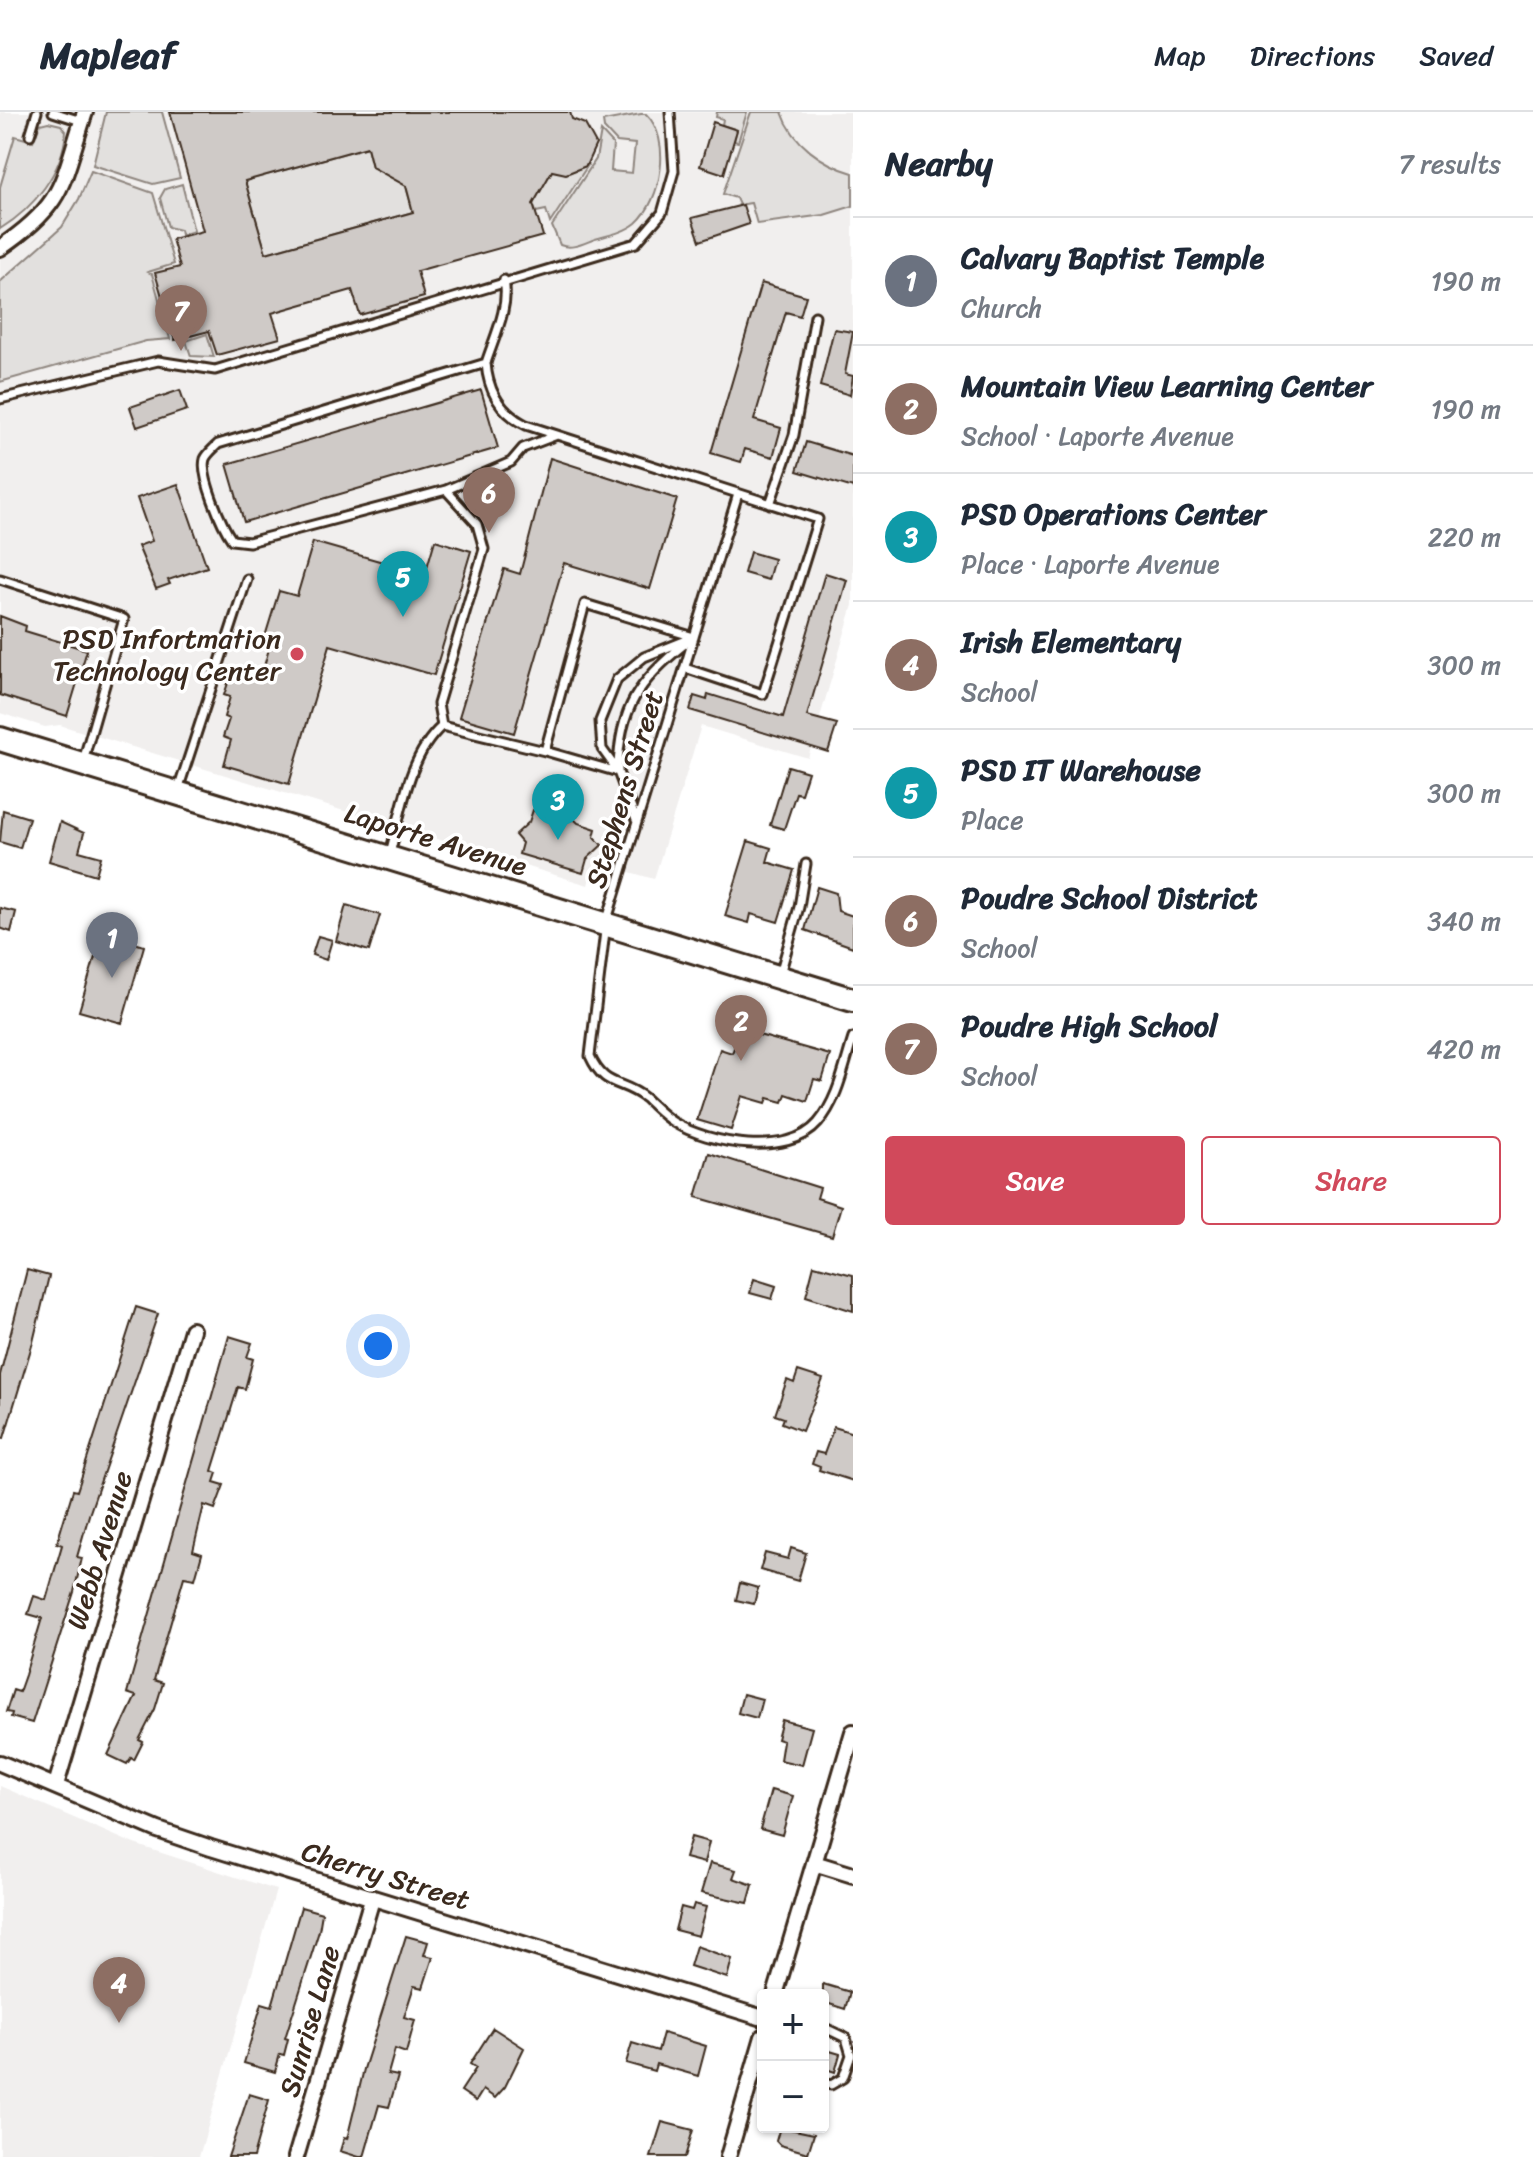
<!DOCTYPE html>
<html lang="en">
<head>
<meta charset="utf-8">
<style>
  :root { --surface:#fff; --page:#f6f6f7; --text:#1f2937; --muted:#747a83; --line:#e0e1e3; --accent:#d1495b }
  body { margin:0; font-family:Sriracha,sans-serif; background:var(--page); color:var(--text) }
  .controls { position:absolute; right:24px; bottom:24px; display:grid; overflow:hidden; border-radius:8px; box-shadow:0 2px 6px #0004 }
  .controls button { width:72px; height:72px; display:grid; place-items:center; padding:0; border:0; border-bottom:2px solid var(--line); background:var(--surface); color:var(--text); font:40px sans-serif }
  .you { position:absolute; left:378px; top:1234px; width:28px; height:28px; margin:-20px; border:6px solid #fff; border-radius:50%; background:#1a73e8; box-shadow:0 0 0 12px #1a73e833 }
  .badge { display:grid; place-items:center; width:52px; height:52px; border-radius:50%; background:var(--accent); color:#fff; font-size:26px; font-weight:700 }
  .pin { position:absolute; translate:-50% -66px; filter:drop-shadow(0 2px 4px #0008) }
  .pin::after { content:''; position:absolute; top:42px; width:28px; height:24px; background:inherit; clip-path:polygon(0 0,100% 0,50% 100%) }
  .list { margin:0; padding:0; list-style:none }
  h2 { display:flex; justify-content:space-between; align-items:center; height:104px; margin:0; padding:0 32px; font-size:34px }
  h2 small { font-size:26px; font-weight:400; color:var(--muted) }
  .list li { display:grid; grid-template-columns:52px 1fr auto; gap:24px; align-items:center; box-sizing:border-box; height:128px; padding:0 32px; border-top:2px solid var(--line) }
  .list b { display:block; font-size:30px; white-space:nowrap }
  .list p { margin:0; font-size:26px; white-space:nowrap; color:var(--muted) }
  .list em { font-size:26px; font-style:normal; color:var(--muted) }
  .actions { display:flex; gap:16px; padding:24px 32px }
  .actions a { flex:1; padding:18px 0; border:2px solid var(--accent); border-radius:8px; text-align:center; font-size:28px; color:var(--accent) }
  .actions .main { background:var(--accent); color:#fff }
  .map { position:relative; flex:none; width:853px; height:2045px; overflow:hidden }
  header { display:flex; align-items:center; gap:48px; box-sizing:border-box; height:112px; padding:0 40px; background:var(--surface); border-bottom:2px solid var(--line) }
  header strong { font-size:38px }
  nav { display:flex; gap:44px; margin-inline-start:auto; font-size:28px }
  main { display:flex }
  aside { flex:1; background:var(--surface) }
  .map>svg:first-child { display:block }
</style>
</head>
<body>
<header>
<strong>Mapleaf</strong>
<nav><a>Map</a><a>Directions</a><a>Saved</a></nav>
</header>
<main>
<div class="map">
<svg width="853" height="2045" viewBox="0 0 853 2045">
  <rect width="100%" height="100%" fill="#fff"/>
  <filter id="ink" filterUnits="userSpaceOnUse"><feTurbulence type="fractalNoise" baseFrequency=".0125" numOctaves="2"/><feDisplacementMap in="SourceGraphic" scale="16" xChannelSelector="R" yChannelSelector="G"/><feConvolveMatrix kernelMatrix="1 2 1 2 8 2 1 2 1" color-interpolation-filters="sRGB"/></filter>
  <g filter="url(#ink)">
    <!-- built -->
    <path fill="#f1efee" d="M0 0H853V493L808 646 701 614 654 767 595 750 588 773 60 613 45 615 0 601Z
      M0 1674 134 1732 276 1778 199 2045H0Z"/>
    <!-- green -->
    <path fill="#e2e0de" stroke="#8e857e" stroke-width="2" d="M106 0H162L180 66 153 72 93 53Z
      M717 0H747L738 30 734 29 737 18 722 13 723 7 716 5Z
      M751 0H782C793 32 822 52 853 61V94L824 103 757 112 751 91 739 93 736 86 723 82Z
      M641 2H646C672 27 662 88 636 111 625 120 609 123 595 127 584 131 572 138 560 133L552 114 596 47 601 19 613 32 611 59 632 61 635 32 617 30 604 16 603 9Z
      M48 10 61 13 66 19C63 60 34 96 0 117V75L15 24 33 29 40 12Z
      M367 35 372 55 406 74 413 100 266 141 245 69Z
      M588 53 550 111 546 98 536 100 533 92 553 57 566 62Z
      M91 59 153 81 174 152 148 160 152 162 170 227 146 229 0 270V170L62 115 79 87Z
      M182 72 194 119 181 123 180 118 168 115 160 86 165 77Z
      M207 222 214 245 191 244 186 229Z"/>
    <!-- building -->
    <path fill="#cfcac7" stroke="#3b2a1e" stroke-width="2" fill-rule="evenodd" d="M170 0H570L572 7 585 12 596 32 586 54 566 62 552 59 533 92 543 124 417 159 424 185 360 203 352 178 272 201 280 226 217 243 209 219 175 228 155 161 180 155 172 127 203 119ZM367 35 372 55 406 74 413 100 266 141 245 69Z
      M713 10 737 18 724 62 700 54Z
      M743 93 749 112 700 129 692 106Z
      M761 171 806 184 800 204 786 200 754 308 781 316 773 345 745 337 741 350 711 341Z
      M834 217 853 220 845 262 853 264 850 283 820 274Z
      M180 278 187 298 137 315 130 295Z
      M481 278 498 336 244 410 227 352Z
      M806 330 853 344V376L797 359Z
      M550 346 677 387 650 477 564 451 514 621 459 605 504 457 520 462Z
      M178 372 207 455 168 468 170 472 156 477 138 434 152 429 137 386Z
      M435 428 471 439 434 563 330 533 289 672 224 653 231 628 223 625 229 607 224 605 230 585 224 583 230 565 236 567 239 555 262 561 271 530 264 528 279 479 297 484 313 430 425 462Z
      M750 440 774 447 768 468 744 461Z
      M825 461 847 468 807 604 837 612 828 640 690 598 694 584 707 588 708 582 783 605Z
      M0 504 26 514 25 519 87 538 67 604 0 583Z
      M788 654 808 660 801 682 796 681 784 717 770 713Z
      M3 698 29 706 20 736 0 730Z
      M533 698 562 706 568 701 578 711 596 717 594 725 602 733 587 747 583 761 519 742 522 731 515 723 529 710Z
      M60 710 84 721 79 739 101 745 96 763 49 749Z
      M748 729 771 736 767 750 794 758 778 810 751 802 749 811 725 804Z
      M817 775 836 781 838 799 853 804V835L805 818Z
      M346 793 380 803 369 839 336 829Z
      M0 796 16 800 11 820 0 816Z
      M102 821 144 834 122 911 79 899Z
      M318 824 332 828 326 848 312 843Z
      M741 918 830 943 822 969 814 967 807 989 786 982 783 990 768 986 766 991 742 984 731 1018 697 1008 720 937 732 941Z
      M709 1041 820 1076 817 1086 841 1094 832 1124 696 1085Z
      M814 1153 853 1163V1199L806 1184Z
      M27 1158 49 1164 33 1230 4 1326H0V1263Z
      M754 1167 776 1174 772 1187 750 1181Z
      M136 1195 158 1202 89 1403 77 1445 82 1446 74 1480 32 1611 11 1605 12 1601 6 1600 13 1578 19 1580 25 1563 42 1506 28 1502 34 1484 46 1488 62 1433 57 1431 62 1414 73 1378 77 1379Z
      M229 1224 252 1231 247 1245 253 1247 245 1277 238 1275 212 1359 217 1361 214 1370 224 1373 215 1397 204 1393 193 1439 202 1442 195 1467 184 1465 154 1568 163 1571 155 1597 139 1628 143 1630 134 1648 131 1646 127 1652 108 1643 136 1584 127 1581Z
      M798 1259 823 1267 802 1319 782 1311 784 1306 775 1303 787 1268 794 1271Z
      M834 1315 853 1321V1369L819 1358 820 1355 812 1352 816 1340 824 1342Z
      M791 1436 806 1441 798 1469 760 1458 765 1441 788 1447Z
      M740 1471 758 1476 754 1492 736 1488Z
      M743 1582 762 1587 757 1606 738 1601Z
      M782 1608 812 1616 802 1653 780 1648 783 1629 777 1627Z
      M771 1678 793 1684 782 1723 760 1717Z
      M691 1725 709 1730 704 1751 685 1746Z
      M710 1751 736 1758 733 1766 753 1773 748 1791 701 1781Z
      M694 1792 706 1795 698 1824 675 1818 681 1795 692 1798Z
      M301 1795 322 1801 319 1819 285 1926 288 1927 284 1943 280 1942 275 1960 244 1951 262 1891 272 1894Z
      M406 1824 428 1830 424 1843 433 1845 423 1876 414 1874 404 1905 415 1908 406 1941 395 1937 388 1962 398 1964 389 1995 379 1993 364 2045H359L340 2039 344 2026 347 2027 364 1957Z
      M696 1834 732 1847 727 1866 690 1854Z
      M823 1872 850 1880 845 1897 823 1890Z
      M493 1916 524 1936 505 1975 495 1986 483 1978 476 1989 461 1979 476 1956 470 1952Z
      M663 1921 706 1934 698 1964 656 1952 654 1959 626 1951 632 1931 658 1939Z
      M823 1937 840 1942 835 1960 823 1956Z
      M249 1982 269 1988 253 2045H228Z
      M662 2010 693 2018 685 2045H651Z
      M780 2015 814 2022 808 2041 780 2033 776 2029Z"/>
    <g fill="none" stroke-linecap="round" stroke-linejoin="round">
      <!-- lane casing -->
      <g stroke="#3b2a1e" stroke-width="13">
        <path id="lane" d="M53 0 81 9
          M30 23 37 0
          M504 168C510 194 494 226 486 251L218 332C213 337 207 342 205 347 200 364 222 414 232 428L249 430 446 378 511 350 523 336 557 323
          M486 251C488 279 501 301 526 313L818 407 763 582 685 556
          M0 287 158 249 215 258 636 131 662 101 674 59 670 0
          M738 382 606 811 590 944C605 977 621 967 645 986 654 994 663 1004 673 1010 709 1032 788 1046 818 1011 838 988 844 954 853 926
          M770 392 794 323 815 204
          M0 467 124 507 83 649
          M442 614 438 592 484 437 477 412 446 378
          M618 658C619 597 639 568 686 531
          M618 659 602 637 600 609 617 567 644 545 694 525
          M178 678 247 467
          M636 708 618 660 545 639 585 492 694 525
          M390 741C402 699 408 644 442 614L545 639
          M780 862 799 795 806 752
          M823 1915 846 1926 851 1943 843 1966 831 1973 823 1971"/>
      </g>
      <!-- street casing -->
      <g stroke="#3b2a1e" stroke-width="20">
        <path id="street" d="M0 136C66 91 61 72 85 0
          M0 1651 158 1718 211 1736 763 1906
          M56 1673 192 1218
          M814 1751 853 1763
          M775 1883 853 1620
          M296 2045 372 1787
          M728 2045 763 1925"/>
      </g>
      <!-- secondary casing -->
      <g stroke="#3b2a1e" stroke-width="28">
        <path id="secondary" d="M0 627 853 888"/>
      </g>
      <!-- lane -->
      <use href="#lane" stroke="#fff" stroke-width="7"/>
      <!-- street -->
      <use href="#street" stroke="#fff" stroke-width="14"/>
      <!-- secondary -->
      <use href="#secondary" stroke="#fff" stroke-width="22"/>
    </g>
  </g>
  <!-- markers -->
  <circle fill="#d1495b" stroke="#fff" stroke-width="3" cx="297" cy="542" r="8"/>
  <g text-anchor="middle" stroke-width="7" stroke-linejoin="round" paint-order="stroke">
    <!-- poi labels -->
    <g font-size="28" fill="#3b2a1e" stroke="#fff" text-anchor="end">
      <text x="281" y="536">PSD Infortmation<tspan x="281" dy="32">Technology Center</tspan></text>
    </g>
    <!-- street labels -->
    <g font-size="28" fill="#3b2a1e" stroke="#fff">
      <text transform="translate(624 677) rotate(-73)" y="10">Stephens Street</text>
      <text transform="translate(436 727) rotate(17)" y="10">Laporte Avenue</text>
      <text transform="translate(99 1438) rotate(-73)" y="10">Webb Avenue</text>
      <text transform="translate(386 1763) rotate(17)" y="10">Cherry Street</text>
      <text transform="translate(309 1909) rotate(-74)" y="10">Sunrise Lane</text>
    </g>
  </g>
</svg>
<div class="controls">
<button>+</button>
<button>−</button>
</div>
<div class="you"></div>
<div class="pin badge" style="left:112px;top:866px;background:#6b7280">1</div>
<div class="pin badge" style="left:741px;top:949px;background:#8d6e63">2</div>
<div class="pin badge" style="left:558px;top:728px;background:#0f9aa8">3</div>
<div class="pin badge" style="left:119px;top:1911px;background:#8d6e63">4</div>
<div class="pin badge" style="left:403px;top:505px;background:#0f9aa8">5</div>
<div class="pin badge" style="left:489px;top:421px;background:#8d6e63">6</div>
<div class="pin badge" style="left:181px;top:239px;background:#8d6e63">7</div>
</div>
<aside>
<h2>Nearby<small>7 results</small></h2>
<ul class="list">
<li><span class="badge" style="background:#6b7280">1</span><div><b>Calvary Baptist Temple</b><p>Church</p></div><em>190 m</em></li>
<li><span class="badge" style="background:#8d6e63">2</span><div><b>Mountain View Learning Center</b><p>School · Laporte Avenue</p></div><em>190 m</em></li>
<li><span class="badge" style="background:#0f9aa8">3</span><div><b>PSD Operations Center</b><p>Place · Laporte Avenue</p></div><em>220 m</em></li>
<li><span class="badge" style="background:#8d6e63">4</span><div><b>Irish Elementary</b><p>School</p></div><em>300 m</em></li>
<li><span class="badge" style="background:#0f9aa8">5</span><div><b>PSD IT Warehouse</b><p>Place</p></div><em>300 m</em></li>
<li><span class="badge" style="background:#8d6e63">6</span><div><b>Poudre School District</b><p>School</p></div><em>340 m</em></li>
<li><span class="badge" style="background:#8d6e63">7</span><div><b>Poudre High School</b><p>School</p></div><em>420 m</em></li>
</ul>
<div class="actions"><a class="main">Save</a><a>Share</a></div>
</aside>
</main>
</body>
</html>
